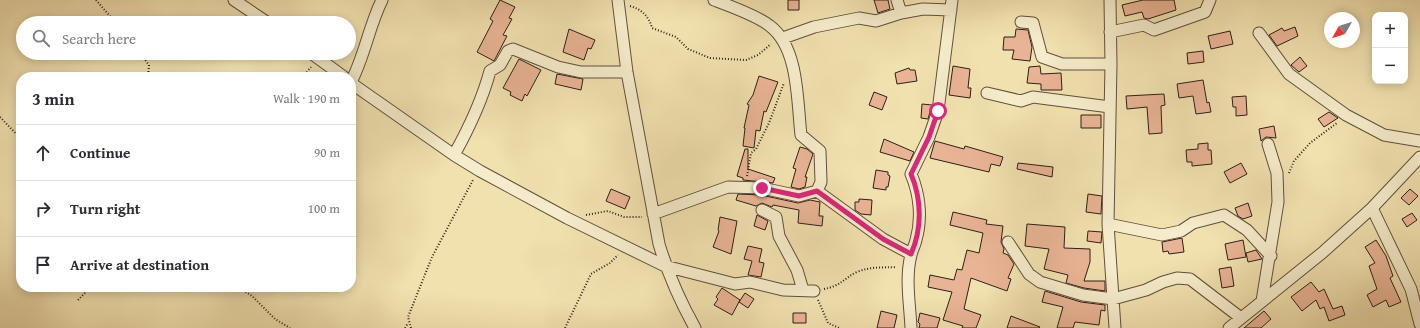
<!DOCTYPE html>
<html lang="en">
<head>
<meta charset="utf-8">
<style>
  :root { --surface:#fff; --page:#f2f2f3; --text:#2b2b33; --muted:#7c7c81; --line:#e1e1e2 }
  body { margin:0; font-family:"Gentium Book Plus",serif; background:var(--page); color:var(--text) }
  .controls { position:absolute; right:12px; top:12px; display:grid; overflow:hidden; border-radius:8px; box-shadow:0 2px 10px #0003 }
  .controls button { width:36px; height:36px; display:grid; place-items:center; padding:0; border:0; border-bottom:1px solid var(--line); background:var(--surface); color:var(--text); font:20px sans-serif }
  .compass { position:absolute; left:1324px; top:12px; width:36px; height:36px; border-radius:50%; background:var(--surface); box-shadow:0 2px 10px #0003; rotate:231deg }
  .stop { position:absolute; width:12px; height:12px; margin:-9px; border:3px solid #db2777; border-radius:50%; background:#fff }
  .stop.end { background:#db2777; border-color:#fff; box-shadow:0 1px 4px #0008 }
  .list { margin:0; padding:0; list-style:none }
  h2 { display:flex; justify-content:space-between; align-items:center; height:52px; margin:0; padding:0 16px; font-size:17px }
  h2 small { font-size:13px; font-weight:400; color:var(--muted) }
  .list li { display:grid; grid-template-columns:26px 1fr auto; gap:12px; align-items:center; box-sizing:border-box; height:56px; padding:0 16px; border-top:1px solid var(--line) }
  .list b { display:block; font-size:15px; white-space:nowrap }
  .list em { font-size:13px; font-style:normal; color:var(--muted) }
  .icon { flex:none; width:22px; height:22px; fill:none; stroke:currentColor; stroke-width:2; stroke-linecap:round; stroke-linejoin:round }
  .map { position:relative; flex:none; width:1420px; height:328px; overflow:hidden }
  .search { position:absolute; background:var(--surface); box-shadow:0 2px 10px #0003; left:16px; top:16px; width:340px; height:44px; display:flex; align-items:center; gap:10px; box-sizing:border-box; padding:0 14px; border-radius:22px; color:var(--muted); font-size:15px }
  .panel { position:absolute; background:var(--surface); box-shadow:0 2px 10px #0003; left:16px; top:72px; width:340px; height:220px; border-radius:16px }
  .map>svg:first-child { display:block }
</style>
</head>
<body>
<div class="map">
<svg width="1420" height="328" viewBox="0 0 1420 328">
  <rect width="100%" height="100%" fill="#f1e1af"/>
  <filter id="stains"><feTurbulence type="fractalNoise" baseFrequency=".005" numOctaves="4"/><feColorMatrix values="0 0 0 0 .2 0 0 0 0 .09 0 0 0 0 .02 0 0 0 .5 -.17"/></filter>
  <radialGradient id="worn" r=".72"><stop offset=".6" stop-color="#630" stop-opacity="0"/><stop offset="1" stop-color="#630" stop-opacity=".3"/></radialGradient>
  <!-- building -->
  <path fill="#e9b495" stroke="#2e1f16" d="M500 0 515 7 509 18 512 19 503 35 507 36 494 61 477 52 493 21 490 19Z
    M788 0H799V10H788Z
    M874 0H888L890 9 878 13Z
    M1143 0H1174L1176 10 1148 19 1144 18 1142 12 1125 16 1122 5Z
    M1295 27 1298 36 1277 46 1269 35 1282 28 1284 31Z
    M569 29 595 40 591 49 588 48 584 60 563 52Z
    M1016 29 1028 30 1032 47 1030 61 1012 59 1014 50H1003L1004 37H1015Z
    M1230 31 1233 44 1211 49 1208 36Z
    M1203 51 1204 62 1188 64 1187 53Z
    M1300 57 1307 66 1299 72 1291 65Z
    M519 59 541 70 527 96 525 94 522 101 510 95 511 92 503 88Z
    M953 66 970 69 968 88H971L970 98 949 95Z
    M1040 66 1041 74 1061 73 1062 90H1041V84L1027 83 1029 67Z
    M909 68 910 70H915L917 81 897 84 895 73Z
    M557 74 583 79 581 90 555 84Z
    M759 76 778 82 766 112 764 111 760 131 756 130 754 148 743 146 745 128H744L749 105 747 104 753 95Z
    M1203 80 1207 103 1209 102 1211 112 1196 114 1193 96 1179 98 1177 84Z
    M874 92 887 97 882 110 869 105Z
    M1164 94 1165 105 1161 106 1162 133 1149 134 1147 107 1127 109 1126 96Z
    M1246 96 1247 115 1236 116V107H1233L1232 97Z
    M922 104 932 105 928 119 921 118Z
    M1329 112 1338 118 1324 127 1318 119Z
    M1081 115H1101V128H1081Z
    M1274 126 1276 138 1266 137 1261 141 1259 129Z
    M884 139 914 152 910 161 880 152Z
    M935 141 964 149 965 146 1003 157 1000 166 991 164 989 172 930 158Z
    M1208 143V150H1211L1212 164 1192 166V162H1187L1186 150 1198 149V144Z
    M800 147 807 149 813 154 805 177H807L805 187 799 189 791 187 796 169 793 168Z
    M745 149H748V169L775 178 773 183 743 180V178L737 176Z
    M1018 163 1053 167 1052 177 1017 169Z
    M1241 163 1247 174 1230 183 1224 172Z
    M876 170 888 172V175L890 176 888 187H886V190L873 188Z
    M611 189 630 197 625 209 606 201Z
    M1410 189 1418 196 1409 205 1401 198Z
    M738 194 761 195 798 203 810 200 820 202 819 216H823L822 226 798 223 799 210 773 205 772 207 762 203 756 206 736 200Z
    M1088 194 1102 196 1101 214 1086 212Z
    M859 199 872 200 871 215 861 214 855 210V202H859Z
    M1248 203 1252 216 1243 219 1238 216 1235 208Z
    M953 212 987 220 986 224 1003 226 1001 242 1004 249 1003 253 1008 255 1014 264 1008 278 1011 279 1007 291 971 278 964 309 981 315 976 328H962L963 326 943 320 952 292 928 287 930 275 954 280 957 269 962 270 967 250 979 253 983 233 950 225Z
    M1412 213 1417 220 1407 227 1402 219Z
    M757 215 768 221 765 230 754 226Z
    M720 217 737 221 731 254 713 247 719 231 718 230Z
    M1027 224 1065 227 1064 248 1090 249V262L1084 281H1105V291L1084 288 1066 283 1068 275 1044 269 1049 249 1025 246Z
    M1088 231 1102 232 1101 243 1087 241Z
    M1182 238 1184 252 1169 254 1168 251 1163 252 1162 242Z
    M1243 240 1246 257 1228 260 1225 244Z
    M1376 240 1386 256 1393 276 1390 278 1401 302 1389 307 1386 300 1373 307 1367 295 1377 289 1369 266 1375 263 1365 247Z
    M748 246 762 249 759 262 764 263 761 277 748 275 752 261 744 259Z
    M1256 250 1262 259 1248 262 1246 253Z
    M1231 267 1234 286 1222 288 1219 269Z
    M1311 282 1319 292 1324 289 1333 309 1342 306 1345 315 1329 321 1324 307 1320 309 1316 300 1302 311 1291 297Z
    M722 288 740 300 732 315 714 305 718 299 716 297Z
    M1045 291 1081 302 1105 305V311L1101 310 1099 325 1075 322 1073 328H1057L1063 307 1042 302Z
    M745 293 754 299 748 308 739 302Z
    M881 311 897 315 894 328H877Z
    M1264 311 1271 319 1261 328H1244Z
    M793 313H806V323H793Z
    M920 313 940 318 937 328H919L920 324 918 322Z
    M1011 316 1040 327 1039 328H1007Z"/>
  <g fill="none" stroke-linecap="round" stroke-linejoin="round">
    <!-- minor casing -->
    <g stroke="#5f503c" stroke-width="13">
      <path id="minor" d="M234 0 268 23
        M618 0 627 72 659 244C668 274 680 301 695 328
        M897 0 901 13
        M1110 0 1111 64 1108 224 1115 328
        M1021 22 1033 23 1042 57 1062 64H1111
        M1110 32 1144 25 1154 30 1205 12 1210 0
        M1259 33 1289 74 1346 115 1384 135 1420 141
        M783 38 814 27 859 18 876 21 901 13 923 9 951 10
        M311 53 344 77
        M351 82C365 55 369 26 382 0
        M351 83 454 155 480 171 567 218 665 266 735 284 750 282 783 290 814 291
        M987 93 1021 101 1033 97 1110 107
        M454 155C469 128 482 101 490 71L500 65 508 51 513 49 558 67 581 72H627
        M817 191 883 239 911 254
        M1372 208 1411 289 1420 324
        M762 210 776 217 779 236 797 270 803 290
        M653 214 728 187 762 188 799 196 817 191 821 182 820 151 801 135C797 101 799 48 770 26 758 16 730 6 714 0
        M1108 224 1162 235 1181 231 1193 223 1224 215 1247 230 1271 256
        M1008 242 1029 274 1040 282 1083 295 1113 299 1146 290 1163 282 1177 278 1190 279 1241 318
        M1262 301 1278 202 1277 173 1268 144
        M911 328C910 305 905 278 911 255 912 250 915 245 916 240 922 219 920 195 911 174L929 137 938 111 952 0
        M1229 328 1322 253 1372 208 1420 157"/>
    </g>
    <!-- path -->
    <path stroke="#2e1f16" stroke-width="2" stroke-dasharray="1 2" stroke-linecap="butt" d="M96 0 116 23
      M630 6C641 9 649 16 652 28L676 37 688 49 710 58 746 60 758 55 771 44
      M140 53 149 65 148 77
      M303 77 311 67
      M0 117 21 139
      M1289 173 1294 161 1310 143 1337 123
      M747 176 751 153 756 149 769 123 784 83
      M586 215 608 211 624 217H642
      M238 287 252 296 275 319 290 328
      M824 289C841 286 844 278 857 272 872 266 882 268 897 267
      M78 300 91 287
      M818 300 828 323 839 328
      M405 328 408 323
      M411 328 408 317 432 257 473 180
      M565 328 591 274 610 263 618 255"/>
    <!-- minor -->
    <use href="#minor" stroke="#f6eccb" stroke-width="11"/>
  </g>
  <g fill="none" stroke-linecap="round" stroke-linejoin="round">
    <!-- route -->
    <path stroke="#db2777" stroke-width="5" d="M762 188 799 196 817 191 883 239 911 254C922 229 922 200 911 174L929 137 938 111"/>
  </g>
  <rect width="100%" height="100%" filter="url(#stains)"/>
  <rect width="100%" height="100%" fill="url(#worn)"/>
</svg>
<div class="controls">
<button>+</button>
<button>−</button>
</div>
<svg class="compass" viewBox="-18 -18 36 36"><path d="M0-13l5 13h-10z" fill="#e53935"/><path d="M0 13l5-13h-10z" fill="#7c7c81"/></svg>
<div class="stop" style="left:938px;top:111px"></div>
<div class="stop end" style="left:762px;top:188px"></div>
<div class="search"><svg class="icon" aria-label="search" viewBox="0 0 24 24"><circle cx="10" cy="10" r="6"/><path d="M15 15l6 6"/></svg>Search here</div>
<section class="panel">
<h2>3 min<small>Walk · 190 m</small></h2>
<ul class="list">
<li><svg class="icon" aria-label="ahead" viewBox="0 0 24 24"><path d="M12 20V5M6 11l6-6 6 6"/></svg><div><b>Continue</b></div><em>90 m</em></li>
<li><svg class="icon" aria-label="right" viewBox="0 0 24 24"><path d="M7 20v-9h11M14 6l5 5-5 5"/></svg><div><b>Turn right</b></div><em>100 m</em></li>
<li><svg class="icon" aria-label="arrive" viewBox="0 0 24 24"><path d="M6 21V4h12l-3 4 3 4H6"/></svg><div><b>Arrive at destination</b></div></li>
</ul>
</section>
</div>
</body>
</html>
